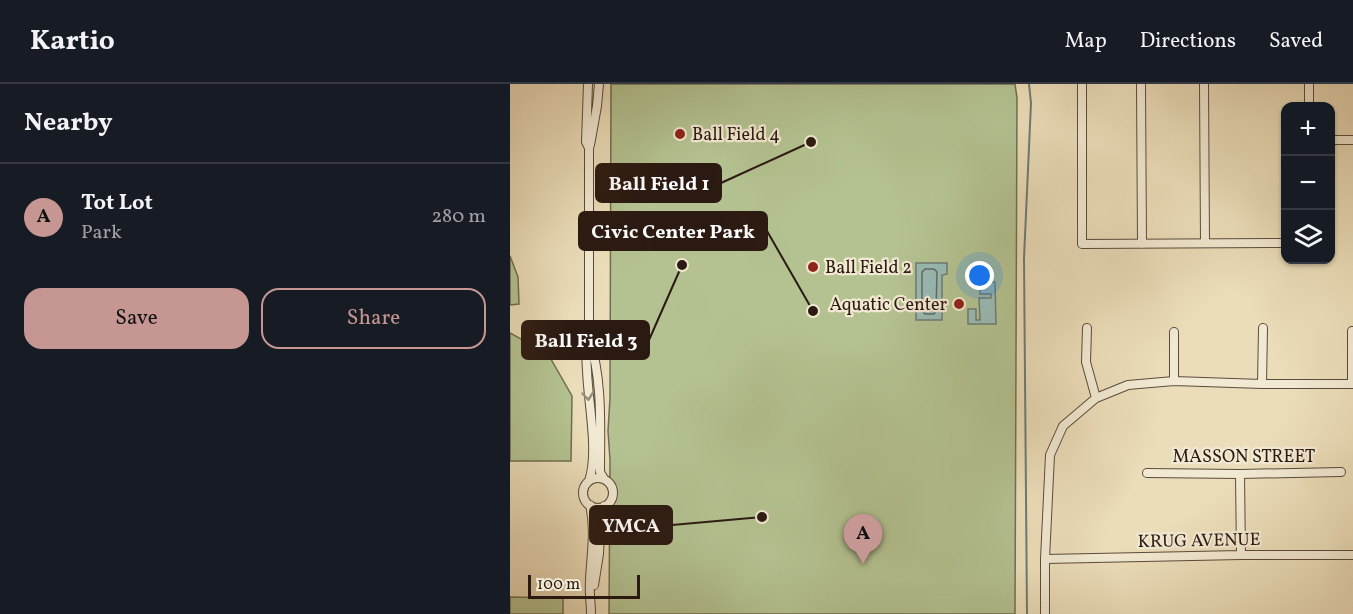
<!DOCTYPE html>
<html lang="en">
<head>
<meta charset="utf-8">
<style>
  :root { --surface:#171b24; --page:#242831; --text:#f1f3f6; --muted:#9ea1a6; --line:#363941; --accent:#c59692 }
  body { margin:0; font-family:Vollkorn,serif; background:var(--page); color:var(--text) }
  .controls { position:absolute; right:18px; top:18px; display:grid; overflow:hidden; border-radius:12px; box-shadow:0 2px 4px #0004 }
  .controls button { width:54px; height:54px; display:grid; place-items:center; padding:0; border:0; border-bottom:2px solid var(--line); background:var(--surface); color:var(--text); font:30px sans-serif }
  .scale { position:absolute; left:18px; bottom:15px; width:112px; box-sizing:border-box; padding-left:6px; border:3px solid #2b1a12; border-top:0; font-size:16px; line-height:21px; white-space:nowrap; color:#2b1a12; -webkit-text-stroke:4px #f2e9d2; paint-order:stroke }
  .you { position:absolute; left:470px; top:192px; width:21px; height:21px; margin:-15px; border:4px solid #fff; border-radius:50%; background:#1a73e8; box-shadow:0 0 0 9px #1a73e833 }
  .badge { display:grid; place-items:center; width:39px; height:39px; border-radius:50%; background:var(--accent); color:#111; font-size:20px; font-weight:700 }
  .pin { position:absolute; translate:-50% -50px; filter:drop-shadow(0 2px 3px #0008) }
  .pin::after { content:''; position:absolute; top:32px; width:21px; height:18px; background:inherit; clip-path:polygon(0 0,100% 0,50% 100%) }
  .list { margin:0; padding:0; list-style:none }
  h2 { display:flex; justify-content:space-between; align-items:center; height:78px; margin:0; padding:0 24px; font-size:26px }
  h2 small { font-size:20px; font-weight:400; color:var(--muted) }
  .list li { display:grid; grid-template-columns:39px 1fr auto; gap:18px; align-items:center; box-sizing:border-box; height:108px; padding:0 24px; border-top:2px solid var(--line) }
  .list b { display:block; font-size:22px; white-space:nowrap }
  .list p { margin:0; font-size:20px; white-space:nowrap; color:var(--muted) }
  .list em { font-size:20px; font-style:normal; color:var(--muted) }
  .actions { display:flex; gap:12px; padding:18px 24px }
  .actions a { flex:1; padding:14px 0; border:2px solid var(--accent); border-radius:18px; text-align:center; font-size:21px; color:var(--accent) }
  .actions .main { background:var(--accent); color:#111 }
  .icon { flex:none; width:33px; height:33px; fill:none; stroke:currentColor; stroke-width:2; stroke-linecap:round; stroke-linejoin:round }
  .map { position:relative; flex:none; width:843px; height:530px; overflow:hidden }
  header { display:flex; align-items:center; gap:36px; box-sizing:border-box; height:84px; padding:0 30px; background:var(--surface); border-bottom:2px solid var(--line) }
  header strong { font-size:28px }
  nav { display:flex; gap:33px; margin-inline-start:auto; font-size:21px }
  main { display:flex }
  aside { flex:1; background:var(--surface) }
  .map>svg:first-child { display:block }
</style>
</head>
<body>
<header>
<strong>Kartio</strong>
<nav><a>Map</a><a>Directions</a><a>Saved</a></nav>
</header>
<main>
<aside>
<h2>Nearby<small></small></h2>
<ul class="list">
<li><span class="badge">A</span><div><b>Tot Lot</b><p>Park</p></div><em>280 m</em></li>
</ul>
<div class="actions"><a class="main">Save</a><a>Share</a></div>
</aside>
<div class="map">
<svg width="843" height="530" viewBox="0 0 843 530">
  <rect width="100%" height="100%" fill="#ebddb9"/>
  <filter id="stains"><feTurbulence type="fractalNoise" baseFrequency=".00333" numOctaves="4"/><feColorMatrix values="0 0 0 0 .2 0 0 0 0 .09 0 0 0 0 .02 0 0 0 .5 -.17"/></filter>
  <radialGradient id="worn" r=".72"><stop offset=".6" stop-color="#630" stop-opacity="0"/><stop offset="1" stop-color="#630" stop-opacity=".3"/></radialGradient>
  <!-- green -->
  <path fill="#b4c291" stroke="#706e52" stroke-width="1.5" d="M101 0H505L507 14 505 530H99L100 376 98 347 100 314Z
    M0 172 8 193 9 220 0 221Z
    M0 249 38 270 62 312 61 377H0Z
    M0 513 53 514V530H0Z"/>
  <!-- water -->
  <path fill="#99bbb5" stroke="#6d7b74" stroke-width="1.5" d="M406 179H437V190L432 191V236H406Z
    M470 198H485L486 240H458V225H466V236H470L469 214H481V210H470Z"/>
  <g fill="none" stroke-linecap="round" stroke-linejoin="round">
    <!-- shore -->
    <path stroke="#626a64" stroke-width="1.5" d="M415 185H424L427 188 426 227 424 230H415L412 227V188Z"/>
    <!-- stream -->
    <path stroke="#6d7b74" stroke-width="2" d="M517 530 514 174 521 19 519 0"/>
    <!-- minor casing -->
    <g stroke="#5b4b3c" stroke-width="10">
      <path id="minor" d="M78 0 76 58 79 64V254C76 265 76 275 77 286 78 319 89 368 79 397
        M572 0V160L776 159
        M631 0 632 160
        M694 0 695 159
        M799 0V22
        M820 56H843
        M80 61 87 22 89 0
        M577 244 576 278 586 314
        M842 247V300
        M664 248V297
        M79 254C93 296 90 344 90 388L94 395
        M752 300 753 244
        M637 389 730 390 831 388
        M730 390 731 471
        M73 409a15 15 0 1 1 30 0a15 15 0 1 1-30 0Z
        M80 421C86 446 81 471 80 497 79 508 81 519 81 530
        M535 475 731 471H843
        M84 501 89 470 91 430 94 422
        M535 530V475L540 371 553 342 586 314 618 301 664 297 752 300H843"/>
    </g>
    <!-- minor -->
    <use href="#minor" stroke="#f2e9d2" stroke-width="8"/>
  </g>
  <!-- one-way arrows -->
  <defs><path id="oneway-chevron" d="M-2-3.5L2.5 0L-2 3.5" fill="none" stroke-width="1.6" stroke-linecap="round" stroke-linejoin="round" transform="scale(1.5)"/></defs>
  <use stroke="#988c7c" href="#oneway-chevron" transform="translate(78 312) rotate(85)"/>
  <!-- markers -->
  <g fill="#8f2418" stroke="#f2e9d2" stroke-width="2">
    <circle cx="170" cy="50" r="6"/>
    <circle cx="303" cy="183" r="6"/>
    <circle cx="449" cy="220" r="6"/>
  </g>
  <g text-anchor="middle" stroke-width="4.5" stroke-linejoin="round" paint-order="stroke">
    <!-- poi labels -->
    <g font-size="18" fill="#2b1a12" stroke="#f2e9d2" text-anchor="start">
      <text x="182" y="56">Ball Field 4</text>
      <text x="315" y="189">Ball Field 2</text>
      <text x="437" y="226" text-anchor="end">Aquatic Center</text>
    </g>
    <!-- street labels -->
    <g font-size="18" fill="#2b1a12" stroke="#f2e9d2">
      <text x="734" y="378">MASSON STREET</text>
      <text transform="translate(689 456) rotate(-1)" y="6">KRUG AVENUE</text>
    </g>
  </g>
  <!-- callouts -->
  <path fill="none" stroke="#2b1a12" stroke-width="2" d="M301 58L211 99M303 227L257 147M172 181L139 256M252 433L162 441"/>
  <g fill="#2b1a12" stroke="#f2e9d2" stroke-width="2">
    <circle cx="301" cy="58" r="6"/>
    <circle cx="303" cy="227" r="6"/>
    <circle cx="172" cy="181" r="6"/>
    <circle cx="252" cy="433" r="6"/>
  </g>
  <g fill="#2b1a12" stroke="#2b1a12" stroke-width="2">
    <rect x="86" y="80" width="125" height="38" rx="6"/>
    <rect x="69" y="128" width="188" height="38" rx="6"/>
    <rect x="12" y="237" width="127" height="38" rx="6"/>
    <rect x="80" y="422" width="82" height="38" rx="6"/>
  </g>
  <g font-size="20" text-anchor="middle" font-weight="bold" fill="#fff">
    <text x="149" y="106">Ball Field 1</text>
    <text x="163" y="154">Civic Center Park</text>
    <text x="76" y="263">Ball Field 3</text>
    <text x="121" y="448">YMCA</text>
  </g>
  <rect width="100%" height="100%" filter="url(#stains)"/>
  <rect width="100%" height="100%" fill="url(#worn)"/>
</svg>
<div class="controls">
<button>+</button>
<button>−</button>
<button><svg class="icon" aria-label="layers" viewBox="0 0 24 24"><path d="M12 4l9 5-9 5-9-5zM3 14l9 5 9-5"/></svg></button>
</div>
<div class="scale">100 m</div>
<div class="you"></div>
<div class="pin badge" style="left:353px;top:480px">A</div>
</div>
</main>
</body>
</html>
